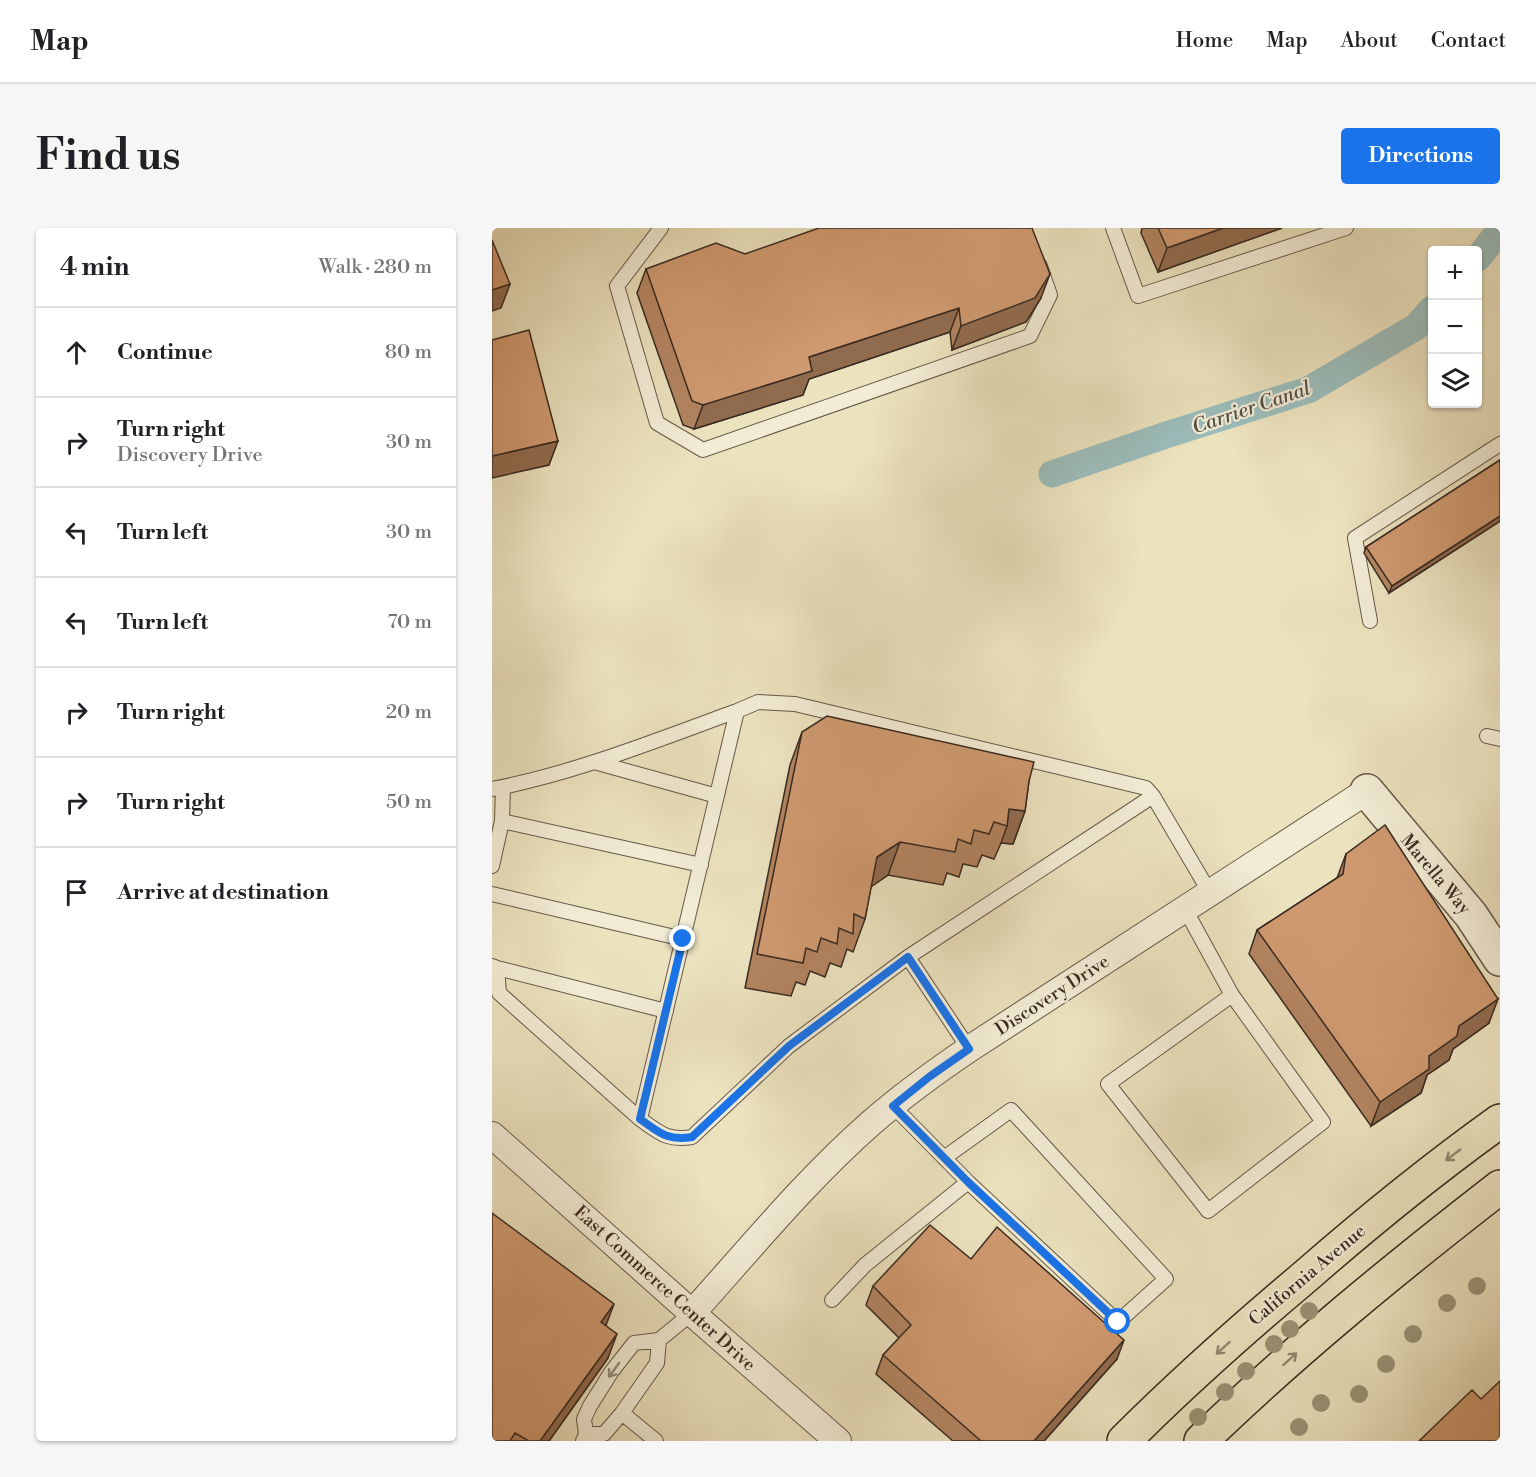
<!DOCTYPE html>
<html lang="en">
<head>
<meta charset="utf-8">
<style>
  :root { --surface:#fff; --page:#f6f6f6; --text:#202124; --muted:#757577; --line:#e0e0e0; --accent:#1a73e8 }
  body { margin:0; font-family:"Libre Bodoni",serif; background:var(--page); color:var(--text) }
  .controls { position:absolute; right:18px; top:18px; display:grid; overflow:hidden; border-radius:6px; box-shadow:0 2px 4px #0004 }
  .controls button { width:54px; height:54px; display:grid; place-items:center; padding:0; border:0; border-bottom:2px solid var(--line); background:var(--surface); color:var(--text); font:30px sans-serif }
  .stop { position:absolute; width:18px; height:18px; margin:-14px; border:4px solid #1a73e8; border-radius:50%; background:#fff }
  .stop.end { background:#1a73e8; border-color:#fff; box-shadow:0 2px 6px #0008 }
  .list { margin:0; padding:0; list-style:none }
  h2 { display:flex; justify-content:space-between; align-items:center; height:78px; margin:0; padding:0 24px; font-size:26px }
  h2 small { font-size:20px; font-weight:400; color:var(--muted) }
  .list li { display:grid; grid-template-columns:39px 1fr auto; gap:18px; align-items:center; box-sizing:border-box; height:90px; padding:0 24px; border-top:2px solid var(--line) }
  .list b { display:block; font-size:22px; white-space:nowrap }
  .list p { margin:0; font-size:20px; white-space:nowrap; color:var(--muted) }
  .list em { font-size:20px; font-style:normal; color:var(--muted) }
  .icon { flex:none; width:33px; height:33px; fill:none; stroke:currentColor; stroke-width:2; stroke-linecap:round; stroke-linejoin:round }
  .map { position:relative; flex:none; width:1008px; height:1213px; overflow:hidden; border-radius:6px }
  header { display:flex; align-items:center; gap:36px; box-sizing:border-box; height:84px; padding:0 30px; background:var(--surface); border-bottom:2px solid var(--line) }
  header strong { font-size:28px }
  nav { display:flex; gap:33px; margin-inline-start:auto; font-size:21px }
  .intro { display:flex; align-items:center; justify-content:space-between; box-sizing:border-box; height:144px; padding:0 36px }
  h1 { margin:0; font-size:42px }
  .button { padding:15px 27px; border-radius:6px; background:var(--accent); color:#fff; font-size:21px; font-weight:700 }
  main { display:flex; gap:36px; padding:0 36px }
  aside { flex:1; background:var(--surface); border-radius:6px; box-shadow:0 2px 4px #0004 }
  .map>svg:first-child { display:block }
</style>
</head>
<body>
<header>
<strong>Map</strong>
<nav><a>Home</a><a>Map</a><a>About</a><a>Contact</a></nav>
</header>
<div class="intro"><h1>Find us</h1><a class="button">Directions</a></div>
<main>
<aside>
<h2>4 min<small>Walk · 280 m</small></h2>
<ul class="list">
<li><svg class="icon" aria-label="ahead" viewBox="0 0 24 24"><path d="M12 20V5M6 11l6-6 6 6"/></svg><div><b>Continue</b></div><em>80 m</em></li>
<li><svg class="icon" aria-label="right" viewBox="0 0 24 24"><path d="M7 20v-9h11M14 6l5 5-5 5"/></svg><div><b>Turn right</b><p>Discovery Drive</p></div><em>30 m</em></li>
<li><svg class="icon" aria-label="left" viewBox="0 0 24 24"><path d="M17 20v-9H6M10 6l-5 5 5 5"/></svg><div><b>Turn left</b></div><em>30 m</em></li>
<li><svg class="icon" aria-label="left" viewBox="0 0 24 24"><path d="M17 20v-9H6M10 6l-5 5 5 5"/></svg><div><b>Turn left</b></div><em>70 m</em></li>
<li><svg class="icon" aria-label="right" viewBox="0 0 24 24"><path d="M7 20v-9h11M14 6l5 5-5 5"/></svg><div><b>Turn right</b></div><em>20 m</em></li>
<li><svg class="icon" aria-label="right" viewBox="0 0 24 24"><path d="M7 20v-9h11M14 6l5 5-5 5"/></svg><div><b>Turn right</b></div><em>50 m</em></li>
<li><svg class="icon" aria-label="arrive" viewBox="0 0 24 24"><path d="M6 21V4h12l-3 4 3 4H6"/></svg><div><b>Arrive at destination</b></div></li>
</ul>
</aside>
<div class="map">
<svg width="1008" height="1213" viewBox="0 0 1008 1213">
  <rect width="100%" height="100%" fill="#ebe2be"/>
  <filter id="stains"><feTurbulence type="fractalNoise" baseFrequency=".00333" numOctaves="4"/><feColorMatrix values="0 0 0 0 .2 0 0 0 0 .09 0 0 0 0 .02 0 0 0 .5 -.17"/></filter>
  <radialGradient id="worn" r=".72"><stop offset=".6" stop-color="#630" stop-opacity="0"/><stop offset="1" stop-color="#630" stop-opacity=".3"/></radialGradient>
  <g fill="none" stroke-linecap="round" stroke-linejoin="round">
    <!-- canal -->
    <path stroke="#9bbcba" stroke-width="27" d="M986 30 1008 2
      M560 246 674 207 816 162 924 99 940 81"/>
    <!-- service casing -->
    <g stroke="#665848" stroke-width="16">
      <path id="service" d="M169 0 125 58 165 195 211 222 538 108 558 67 548 38
        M621 0 646 68 854 0
        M878 393 863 310 1008 216
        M995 508 1008 511
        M102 534 225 568
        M0 561C84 545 165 512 245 483
        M10 593 209 637
        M0 638 10 593 11 559
        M0 666 191 711
        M693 681 740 767 616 856 716 983 831 894 740 767
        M416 729 661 568
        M0 738 5 740 7 765 148 891
        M5 740 174 783
        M477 821 416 729 297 818 200 909C175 913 168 905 148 891L245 483 266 474 303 476 654 560 661 568 718 665
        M452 930 519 882 674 1051 626 1094 476 954
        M340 1072 373 1037 476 954 401 878
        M130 1185 164 1213
        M94 1206H112L130 1185 165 1135 167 1112
        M91 1213 94 1206 92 1191 98 1178 120 1143 142 1115 167 1112 200 1085"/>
    </g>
    <!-- minor casing -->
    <g stroke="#665848" stroke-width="28">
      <path id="minor" d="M0 907 200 1085 346 1213
        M200 1085C257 1022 314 952 379 895 410 868 443 844 477 821L875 563"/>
    </g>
    <!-- tertiary casing -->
    <g stroke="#665848" stroke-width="36">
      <path id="tertiary" d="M875 563 979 687 1008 731"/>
    </g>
    <!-- primary casing -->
    <g stroke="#392a21" stroke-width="36">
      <path id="primary" d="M632 1213C690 1155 752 1100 815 1047 877 993 941 941 1008 893
        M709 1213C803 1122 905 1039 1008 959"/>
    </g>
    <!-- service -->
    <use href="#service" stroke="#f2ecd5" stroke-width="14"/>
    <!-- minor -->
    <use href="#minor" stroke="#f2ecd5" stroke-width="26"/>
    <!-- tertiary -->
    <use href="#tertiary" stroke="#f2ecd5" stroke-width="33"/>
    <!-- primary -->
    <use href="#primary" stroke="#ebe2be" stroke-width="33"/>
  </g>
  <!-- trees -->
  <g fill="#9b9276">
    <circle cx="985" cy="1058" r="9"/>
    <circle cx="955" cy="1075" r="9"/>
    <circle cx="817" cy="1083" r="9"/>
    <circle cx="798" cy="1101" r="9"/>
    <circle cx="921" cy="1106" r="9"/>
    <circle cx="782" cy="1116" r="9"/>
    <circle cx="894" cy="1136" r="9"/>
    <circle cx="754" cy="1143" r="9"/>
    <circle cx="733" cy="1164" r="9"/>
    <circle cx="867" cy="1166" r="9"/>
    <circle cx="829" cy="1175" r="9"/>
    <circle cx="706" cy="1189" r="9"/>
    <circle cx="807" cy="1199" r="9"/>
  </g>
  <!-- wall -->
  <path fill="#b28460" stroke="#392a21" stroke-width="1.5" d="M650 0H790L666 44 649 5Z
    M253 26 549 70 534 94 460 122 458 104 317 151 311 167 202 201 191 197 145 65 154 41Z
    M1008 232V293L897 365 872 325 874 319Z
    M310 504 537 553 533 583 521 616 509 615 502 631 490 627 485 639 471 636 467 649 455 645 451 657 396 647 379 658 373 691 361 724 355 721 349 739 338 735 333 749 318 743 313 757 304 754 299 768 253 760 298 537Z
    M854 626 997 795 961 821 957 832 935 847 929 865 879 898 757 726 765 702 845 650Z
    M479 1031 625 1131 552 1213H461L384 1146 391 1127 407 1110 374 1077 381 1058Z
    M114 1098 116 1130 57 1213H0Z"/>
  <!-- shaded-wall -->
  <path fill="#916b4e" stroke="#392a21" stroke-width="1.5" d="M731 0H790L666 44 675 20Z
    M558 46 549 70 534 94 460 122 469 98Z
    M18 56 9 80 0 83V62Z
    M467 80 458 104 317 151 311 167 202 201 211 177 317 129Z
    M66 213 57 237 0 250V228Z
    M1008 288V293L897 365 900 358Z
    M517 581 533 583 521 616 509 615 515 598Z
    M408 614 396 647 373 663 385 629Z
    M1006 771 997 795 961 821 957 832 935 847 929 865 879 898 888 874 937 828 967 798Z
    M122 1076 113 1100 109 1094Z
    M125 1106 116 1130 57 1213H48Z
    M632 1112 625 1131 552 1213H542Z"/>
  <!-- building -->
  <path fill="#cf9970" stroke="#392a21" stroke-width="1.5" d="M327 0H540L558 46 543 70 469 98 467 80 317 129 320 143 211 177 200 173 154 41 224 15 253 26Z
    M666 0H731L675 20Z
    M0 12 18 56 0 62Z
    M37 102 66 213 0 228V112Z
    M1008 232V288L900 358 874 319Z
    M335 488 542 534 537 553 533 583 517 581 515 598 502 594 497 606 482 602 479 616 466 611 463 624 408 614 385 629 373 691 362 686 361 706 347 700 345 716 329 710 325 724 314 720 311 735 265 726 310 504Z
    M893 597 1006 771 967 798 965 808 937 828V841L888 874 765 702 851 646 854 626Z
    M0 985 122 1076 109 1094 125 1106 48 1213H37L23 1205 18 1213H0Z
    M438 997 479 1031 505 999 632 1112 542 1213H489L391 1127 419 1097 381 1058Z
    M1008 1153V1213H927L980 1162 989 1171Z"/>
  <!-- one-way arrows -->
  <defs><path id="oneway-shaft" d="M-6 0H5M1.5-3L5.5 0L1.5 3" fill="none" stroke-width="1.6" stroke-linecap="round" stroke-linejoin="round" transform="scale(1.5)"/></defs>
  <g stroke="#928670">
    <use href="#oneway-shaft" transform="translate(961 927) rotate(143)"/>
    <use href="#oneway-shaft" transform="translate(731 1120) rotate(138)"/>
    <use href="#oneway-shaft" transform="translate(798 1131) rotate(-42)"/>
  </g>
  <use stroke="#968b7b" href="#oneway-shaft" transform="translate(122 1142) rotate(126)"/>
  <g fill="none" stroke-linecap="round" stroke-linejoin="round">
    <!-- route -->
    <path stroke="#1a73e8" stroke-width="8" d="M191 711 148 891C168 905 175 913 200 909L297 818 416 729 477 821 437 849 401 878 476 954 626 1094"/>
  </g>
  <g text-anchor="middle" stroke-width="4.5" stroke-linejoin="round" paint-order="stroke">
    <!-- street labels -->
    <g font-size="18" fill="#392a21" stroke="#f2ecd5">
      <text transform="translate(944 646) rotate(50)" y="6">Marella Way</text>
      <text transform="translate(560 767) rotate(-33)" y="6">Discovery Drive</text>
      <text transform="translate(815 1047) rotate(-40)" y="6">California Avenue</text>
      <text transform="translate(173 1060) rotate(42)" y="6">East Commerce Center Drive</text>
    </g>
    <!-- water labels -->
    <g font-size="20" font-style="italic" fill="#524e47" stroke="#f2ecd5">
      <text transform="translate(759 179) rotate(-19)" y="7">Carrier Canal</text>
    </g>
  </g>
  <rect width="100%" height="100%" filter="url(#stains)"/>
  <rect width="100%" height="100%" fill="url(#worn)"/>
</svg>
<div class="controls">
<button>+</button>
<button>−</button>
<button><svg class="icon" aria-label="layers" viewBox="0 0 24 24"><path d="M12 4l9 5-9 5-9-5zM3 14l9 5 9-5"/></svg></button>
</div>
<div class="stop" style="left:626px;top:1094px"></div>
<div class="stop end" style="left:191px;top:711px"></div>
</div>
</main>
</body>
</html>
